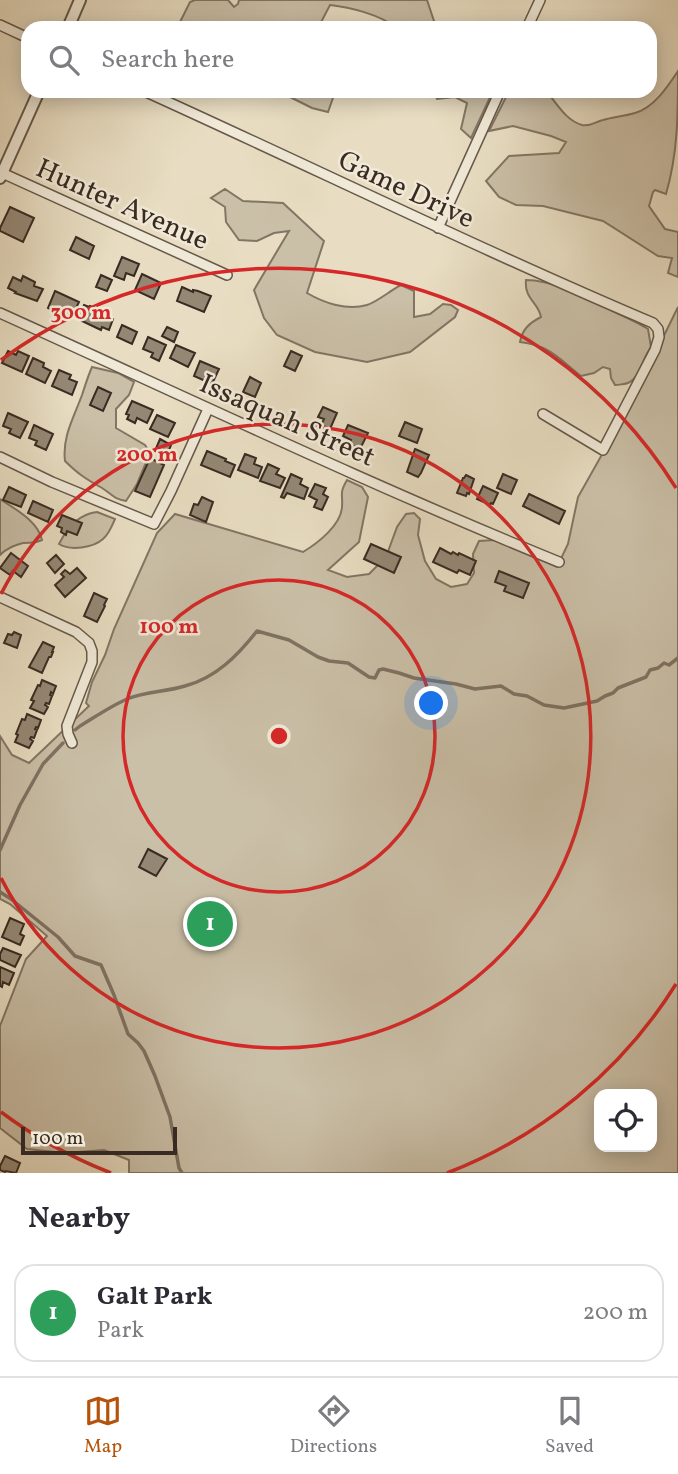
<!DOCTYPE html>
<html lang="en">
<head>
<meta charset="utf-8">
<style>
  :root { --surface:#fff; --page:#f2f2f3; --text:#2b2b33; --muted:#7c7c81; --line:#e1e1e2; --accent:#b45309 }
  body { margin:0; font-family:Vollkorn,serif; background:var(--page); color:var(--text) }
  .controls { position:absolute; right:21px; bottom:21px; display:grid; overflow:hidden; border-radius:14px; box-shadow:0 4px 18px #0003 }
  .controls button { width:63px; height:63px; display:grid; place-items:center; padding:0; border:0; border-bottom:2px solid var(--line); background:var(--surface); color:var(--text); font:35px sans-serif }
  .scale { position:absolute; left:21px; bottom:18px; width:156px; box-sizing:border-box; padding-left:7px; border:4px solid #3a2b22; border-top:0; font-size:19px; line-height:24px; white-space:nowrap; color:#3a2b22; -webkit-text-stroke:5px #f0e9d7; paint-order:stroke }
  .you { position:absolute; left:432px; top:704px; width:24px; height:24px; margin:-18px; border:5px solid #fff; border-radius:50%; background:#1a73e8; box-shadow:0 0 0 10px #1a73e833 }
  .badge { display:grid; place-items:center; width:46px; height:46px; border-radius:50%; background:var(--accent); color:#fff; font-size:23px; font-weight:700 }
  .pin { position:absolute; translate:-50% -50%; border:4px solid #fff; box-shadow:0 2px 7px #0006 }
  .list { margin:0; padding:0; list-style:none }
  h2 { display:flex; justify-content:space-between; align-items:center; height:91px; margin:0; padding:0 28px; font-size:30px }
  h2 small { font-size:23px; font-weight:400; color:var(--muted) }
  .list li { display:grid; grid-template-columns:46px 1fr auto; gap:21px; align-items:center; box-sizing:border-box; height:98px; margin:0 14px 14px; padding:0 14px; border:2px solid var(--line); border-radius:21px }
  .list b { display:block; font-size:26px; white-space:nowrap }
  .list p { margin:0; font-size:23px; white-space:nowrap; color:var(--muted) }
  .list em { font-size:23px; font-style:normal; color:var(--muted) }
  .icon { flex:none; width:38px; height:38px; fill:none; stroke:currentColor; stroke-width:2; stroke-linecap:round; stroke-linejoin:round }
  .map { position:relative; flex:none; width:678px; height:1173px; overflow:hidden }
  .search { position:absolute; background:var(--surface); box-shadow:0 4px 18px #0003; left:21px; right:21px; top:21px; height:77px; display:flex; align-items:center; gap:18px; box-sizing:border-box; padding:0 24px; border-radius:21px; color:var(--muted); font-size:26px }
  .sheet { height:203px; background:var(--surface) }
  nav { display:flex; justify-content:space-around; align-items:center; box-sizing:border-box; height:98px; border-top:2px solid var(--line); background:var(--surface); font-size:19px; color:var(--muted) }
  nav a { display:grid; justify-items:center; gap:4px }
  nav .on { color:var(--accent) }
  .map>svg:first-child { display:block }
</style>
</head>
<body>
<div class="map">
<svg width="678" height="1173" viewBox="0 0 678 1173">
  <rect width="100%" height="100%" fill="#e8ddc2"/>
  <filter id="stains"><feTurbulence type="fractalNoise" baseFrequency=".00286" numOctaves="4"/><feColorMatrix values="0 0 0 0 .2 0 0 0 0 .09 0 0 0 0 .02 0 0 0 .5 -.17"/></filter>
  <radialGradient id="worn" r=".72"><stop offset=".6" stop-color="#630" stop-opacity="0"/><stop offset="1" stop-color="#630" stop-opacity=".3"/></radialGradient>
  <!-- green -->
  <path fill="#cabfa7" stroke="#827564" stroke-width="2" fill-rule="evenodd" d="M195 0H228L234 7 238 4 239 0H427L434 21 441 28H396C382 15 349 7 330 5L318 28H177L190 2Z
    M678 71C678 114 678 153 666 194L655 190 653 192 649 206 665 229 678 232V277L668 273 672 258 658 256 603 221 543 206 516 205 499 197 486 181 509 156 559 153 566 142 551 136 513 126 489 131 509 91H546C557 103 565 120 582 125 590 127 595 122 603 120 613 117 625 116 635 113 654 108 668 86 678 71Z
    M278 91H335V92L328 112 312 108Z
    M433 91H493L471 138 461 129 467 103 455 97 437 99Z
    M225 189 243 201 283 203 324 241 307 293C324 303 347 311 367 305 377 302 391 290 401 285L414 291V317L430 314 443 304 451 305 458 310 455 317 410 352 367 362 315 352 277 335 264 318 254 290 289 231 274 233 257 241 239 240 226 222 225 207 211 198Z
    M526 280C553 280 585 297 609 309 622 316 636 321 648 329L651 347C643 357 640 378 628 383 626 384 617 385 615 385L611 378 610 369 603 367 594 373 581 376C558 358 551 346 520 342 522 330 529 323 541 317 538 302 524 299 526 280Z
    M678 307V1173H129V1160L104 1150 65 1153 27 1149 0 1128V1026L26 959 47 936 10 904 0 899V736L12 755 29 763 89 706 86 703 92 682 105 655 114 629 157 533 175 514 303 552C318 543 341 525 342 507 343 493 339 494 347 480L362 487 368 497 359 542 328 570 347 577 369 574 386 557 397 527 406 514 414 513 420 519 418 535 425 561 436 579 451 587 467 584 474 573 473 554 479 541 495 540 557 567 568 544 578 497 631 403ZM599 1094H652V1147H599Z
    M92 367 118 373 134 382 129 395 116 409V428L145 445 150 453 137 484 126 501C112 498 113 495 102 488 86 479 78 474 65 461 62 437 74 417 82 395 85 386 88 376 92 367Z
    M0 499C15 509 38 521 42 540 34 544 31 542 23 543 14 545 6 549 0 555Z
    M97 512 115 519C112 526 109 534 103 539 93 548 70 551 59 544 67 528 79 514 97 512Z"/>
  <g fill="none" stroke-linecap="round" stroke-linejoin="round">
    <!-- stream -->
    <path stroke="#7f7162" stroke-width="3.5" d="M75 730 80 726C95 717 111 706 127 699 146 691 166 692 185 686 216 678 238 655 257 631L289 640 318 657 329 661 348 663 369 677 375 678 379 670 383 669 399 673 414 678 456 684 475 689 501 686 514 694 527 696 544 705 564 708 597 701 605 696 613 693 618 688 646 677 650 670 658 668 664 663 669 665 678 658
      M0 850 20 805 43 764 63 743
      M0 892 11 899 58 937 75 956 101 965 114 995 128 1034 138 1043 144 1051 155 1076 170 1117 179 1168 182 1173"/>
  </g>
  <!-- building -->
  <path fill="#948875" stroke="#3a2b22" stroke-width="2" d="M10 207 34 218 23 242 0 231V228Z
    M76 237 94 246 89 259 70 250Z
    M122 257 139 264 134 276 126 273 124 280 114 276Z
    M142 274 161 283 154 299 135 290Z
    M101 275 112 280 107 291 96 287Z
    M23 276 35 282 34 286 43 289 37 301 15 293 16 292 8 288 13 277 21 281Z
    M182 287 193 292V290L198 291 211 296 204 312 177 301Z
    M55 291 79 302 71 319 62 315 64 311 58 309 57 312 48 308Z
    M84 305 89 307 90 306 109 315 108 317 113 319 109 330 102 327 101 330 82 321 83 319 78 317Z
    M122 325 137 332 132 344 117 337Z
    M167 327 178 332 174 342 162 336Z
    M148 337 166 345 159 361 151 357 153 353 143 349Z
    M176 345 195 353 188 367 170 358Z
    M8 351 16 355 18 351 29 356 22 372 2 363Z
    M291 351 302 356 295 371 284 366Z
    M33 358 44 363 43 367 51 371 45 383 26 374Z
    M200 361 219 369 212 384 194 376Z
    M59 370 71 375 69 379 77 382 72 395 52 386Z
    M250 377 261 383 255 397 243 392Z
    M98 387 111 393 103 411 90 405Z
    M132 401 153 410 147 423 137 418 135 423 127 419 129 415 126 414Z
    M323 407 337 413 330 429 321 425 324 419 318 417Z
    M8 413 28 422 20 438 9 433 11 429 3 426Z
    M157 415 175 423 168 437 150 429Z
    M405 422 422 429 417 443 399 436Z
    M34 425 53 434 46 450 35 445 37 441 29 438Z
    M348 425 368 433 360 449 349 444 351 440 343 436Z
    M160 439 171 445 167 456 155 451Z
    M415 449 429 455 421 473 418 477 407 472Z
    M207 451 226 459 225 461 235 465 230 477 201 465Z
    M245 454 256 458 254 464 262 467 258 478 238 470Z
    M150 458 164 465 150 497 135 491Z
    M268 464 279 469 276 474 285 478 280 488 260 481Z
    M291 474 302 479 300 484 308 488 304 499 287 493 284 498 281 497Z
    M503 474 517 480 511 494 497 488Z
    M466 475 474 479 469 494 467 493 466 496 457 493 463 478H464Z
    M315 484 326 488 323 494 328 497 322 510 314 507 317 500 309 496Z
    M483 486 498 493 493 504 491 503 490 505 477 499Z
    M9 487 26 495 21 507 3 500Z
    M529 494 565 511 559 524 523 506Z
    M202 497 213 502 206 522 190 515 194 504 198 505Z
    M33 501 53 510 48 522 28 513Z
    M62 515 82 523 77 535 67 531 66 535 61 532 62 528 57 526Z
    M371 544 401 557 394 573 364 559Z
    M440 548 451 554 453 552 458 555 459 553 476 561 470 575 459 570 457 573 433 562Z
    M11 553 28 566 21 577 13 571 10 575 0 568Z
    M56 555 64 564 55 573 47 563Z
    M77 568 86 578 65 597 55 585 64 577 61 574 65 570 70 574Z
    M499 571 529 583 523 598 504 591 506 586 495 582Z
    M94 593 107 599 104 605 105 606 97 622 84 616Z
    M14 632 21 635 17 648 4 643 8 634 12 635Z
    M43 642 54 647 52 652H53L51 657H49L42 673 29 667Z
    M42 680 56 686 53 694 51 692 50 695 52 696 49 704 46 703 45 705 48 707 44 714 30 708 34 701 31 700 38 685 40 686Z
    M27 714 41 720 38 728 36 727 35 729 37 730 34 738 31 737 30 739 33 741 29 748 15 742 18 735 16 734 22 719 25 720Z
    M148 849 167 859 156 876 139 867Z
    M10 918 24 924 20 934 24 936 20 945 2 937Z
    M3 948 21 955 15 967 0 960V954Z
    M0 967 14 973 9 985 3 982 2 987 0 986Z
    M5 1156 20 1163 16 1173 6 1171 5 1172 0 1170V1166Z"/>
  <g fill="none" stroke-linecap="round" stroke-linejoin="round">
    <!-- minor casing -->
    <g stroke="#66584a" stroke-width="12">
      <path id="minor" d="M0 25 28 38
        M527 28 540 0
        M144 91C314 168 481 250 653 323L658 329 659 337 655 350 603 450 543 414
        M0 172 227 275
        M438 228 500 91
        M0 313C186 397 370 485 559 562
        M0 457 52 482 154 524 171 491 208 409
        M0 597 76 632 89 643 92 651V662L67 726 68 734 72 743"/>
    </g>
    <!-- tertiary casing -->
    <g stroke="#66584a" stroke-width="14">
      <path id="tertiary" d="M68 28 80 0
        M0 178 39 91"/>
    </g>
    <!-- minor -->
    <use href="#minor" stroke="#f0e9d7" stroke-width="9"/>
    <!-- tertiary -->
    <use href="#tertiary" stroke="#f0e9d7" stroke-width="10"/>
  </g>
  <!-- distance rings -->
  <g fill="none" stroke="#d62828" stroke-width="3.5">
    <circle cx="279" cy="736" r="156"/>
    <path d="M1 594A312 312 0 1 1 1 878"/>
    <path d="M676 984A468 468 0 0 1 447 1173M111 1173A468 468 0 0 1 1 1112M1 360A468 468 0 0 1 676 488"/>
  </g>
  <g text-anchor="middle" stroke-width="5" stroke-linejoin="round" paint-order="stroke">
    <!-- street labels -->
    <g font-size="28" fill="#3a2b22" stroke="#f0e9d7">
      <text transform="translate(407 188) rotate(25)" y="10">Game Drive</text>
      <text transform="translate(123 203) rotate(24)" y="10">Hunter Avenue</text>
      <text transform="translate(288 419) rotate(24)" y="10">Issaquah Street</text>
    </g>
  </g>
  <circle cx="279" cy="736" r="10" fill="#d62828" stroke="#f0e9d7" stroke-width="3.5"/>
  <g font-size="21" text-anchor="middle" font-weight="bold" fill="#d62828" stroke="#f0e9d7" stroke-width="5" stroke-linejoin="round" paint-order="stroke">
    <text x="81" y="319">300 m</text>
    <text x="147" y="461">200 m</text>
    <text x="169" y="633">100 m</text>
  </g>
  <rect width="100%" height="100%" filter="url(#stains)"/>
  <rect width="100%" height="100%" fill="url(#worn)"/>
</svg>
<div class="controls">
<button><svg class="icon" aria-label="locate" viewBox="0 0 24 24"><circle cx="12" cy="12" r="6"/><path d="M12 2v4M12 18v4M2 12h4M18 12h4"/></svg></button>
</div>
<div class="scale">100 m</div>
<div class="you"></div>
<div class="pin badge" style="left:210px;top:924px;background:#2e9e5b">1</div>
<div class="search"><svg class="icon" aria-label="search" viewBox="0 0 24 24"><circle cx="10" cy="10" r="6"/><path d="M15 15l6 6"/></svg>Search here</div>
</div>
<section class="sheet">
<h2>Nearby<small></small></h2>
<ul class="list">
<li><span class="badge" style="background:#2e9e5b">1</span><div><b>Galt Park</b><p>Park</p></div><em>200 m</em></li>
</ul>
</section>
<nav>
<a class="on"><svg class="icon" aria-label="map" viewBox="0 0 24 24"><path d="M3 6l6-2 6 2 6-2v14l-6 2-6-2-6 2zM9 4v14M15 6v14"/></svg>Map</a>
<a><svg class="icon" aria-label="directions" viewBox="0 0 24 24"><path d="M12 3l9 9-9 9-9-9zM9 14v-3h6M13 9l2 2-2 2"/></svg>Directions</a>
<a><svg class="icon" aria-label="saved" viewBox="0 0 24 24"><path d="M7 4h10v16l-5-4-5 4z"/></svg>Saved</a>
</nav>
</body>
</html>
